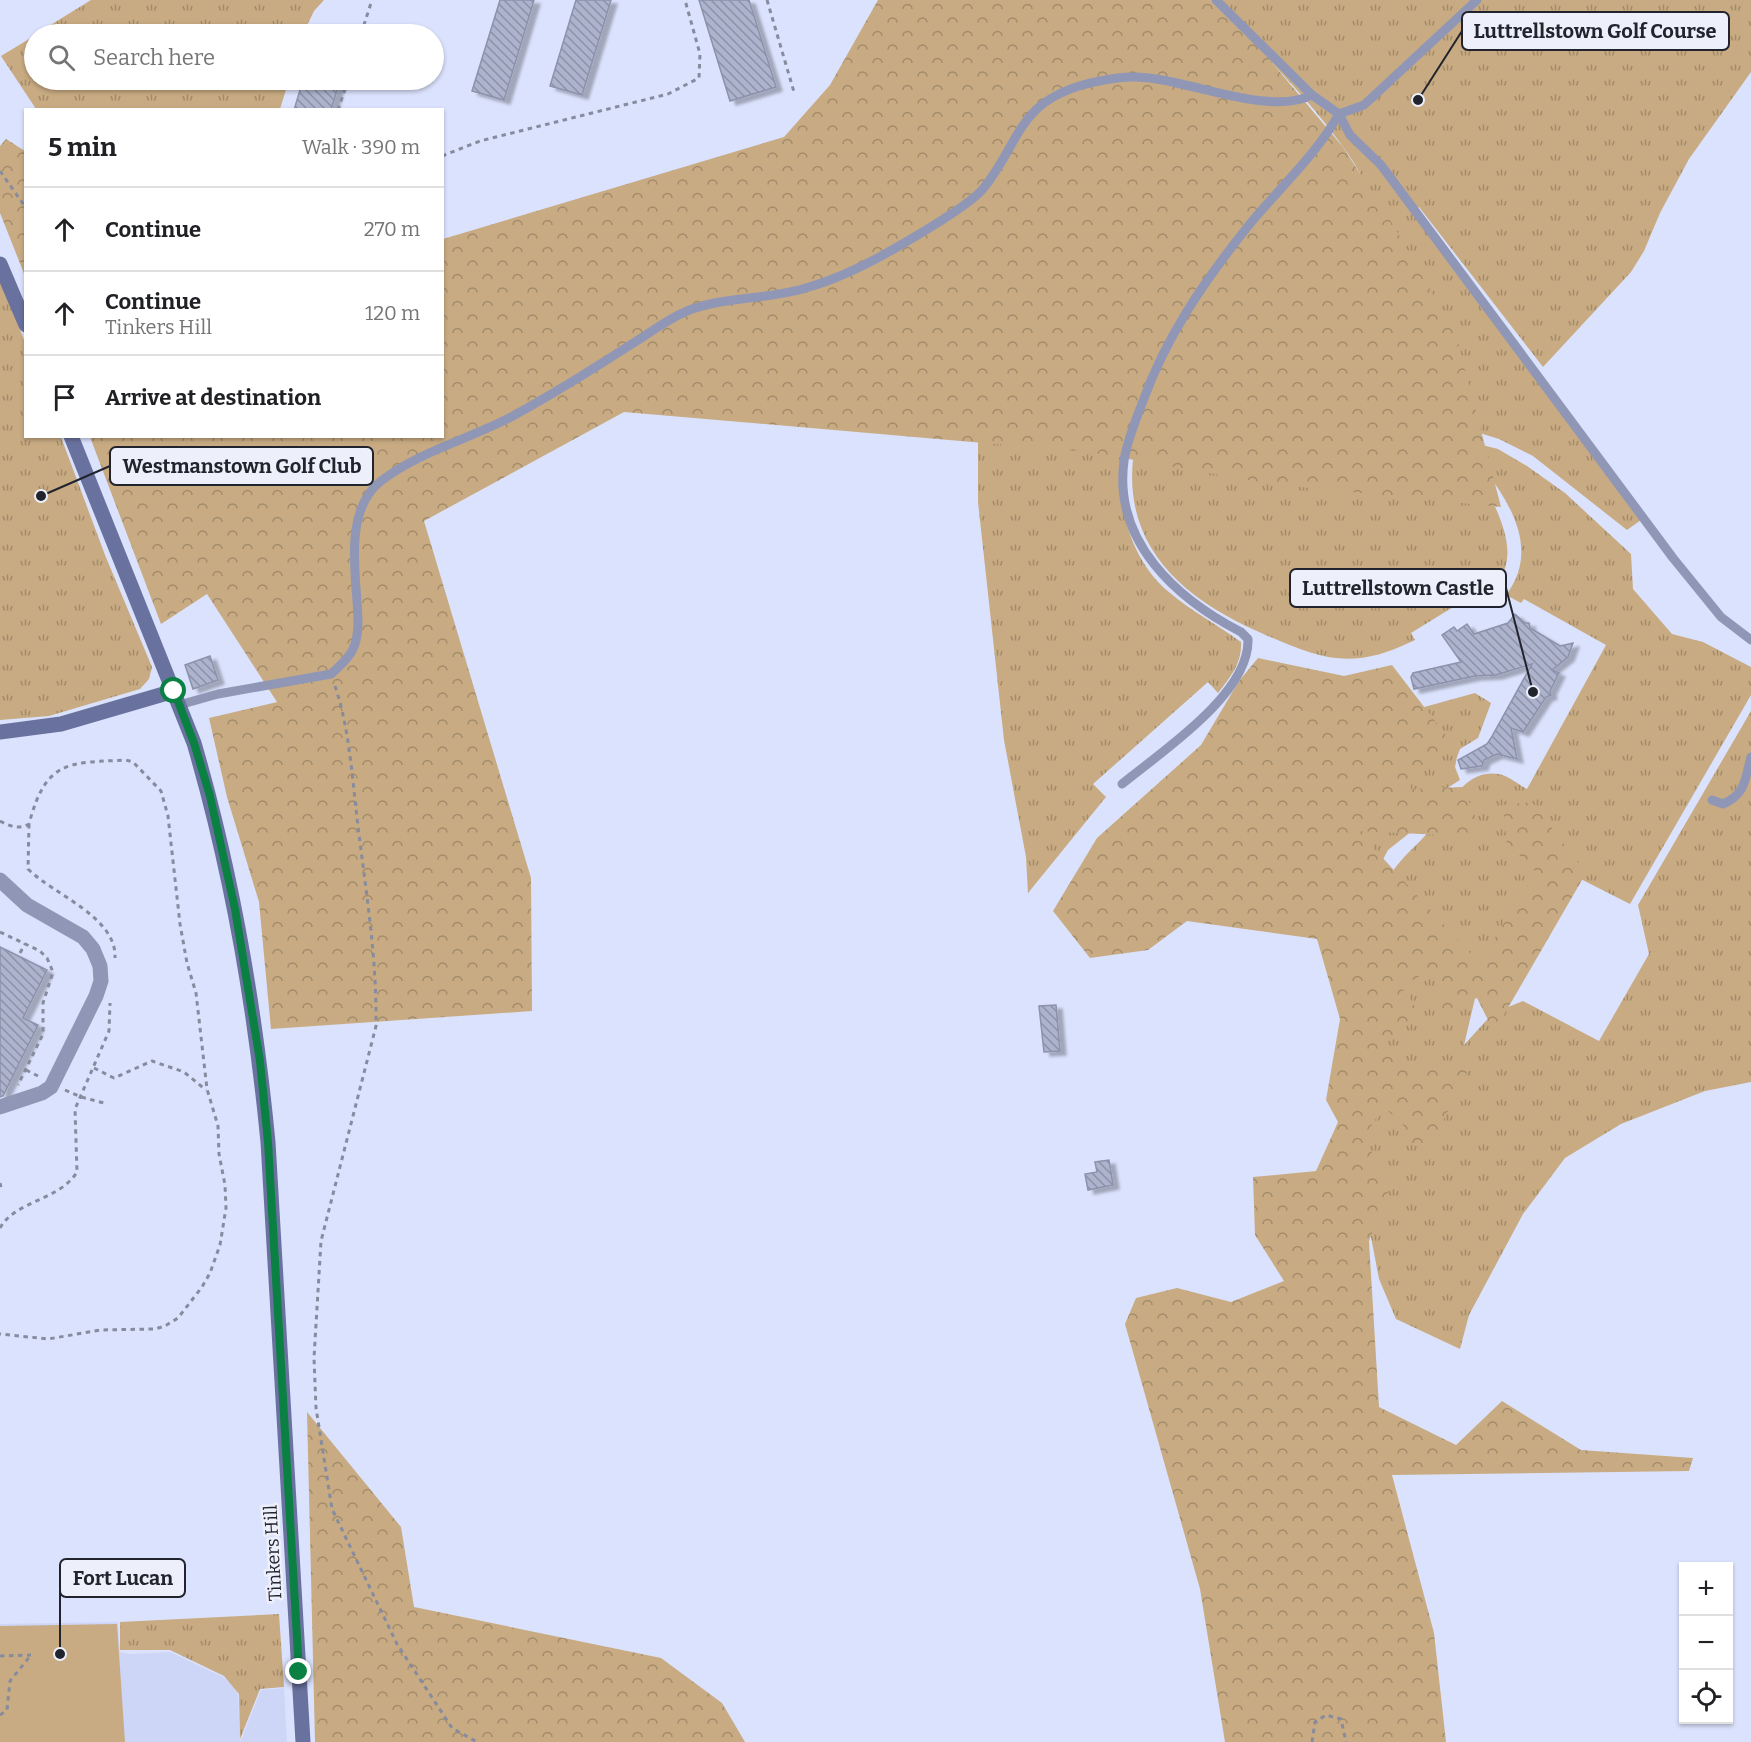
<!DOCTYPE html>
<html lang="en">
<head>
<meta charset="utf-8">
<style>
  :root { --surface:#fff; --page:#f6f6f6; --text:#202124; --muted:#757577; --line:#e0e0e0 }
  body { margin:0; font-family:Bitter,serif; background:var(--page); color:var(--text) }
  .controls { position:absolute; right:18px; bottom:18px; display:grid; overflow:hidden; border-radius:0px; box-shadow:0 2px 4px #0004 }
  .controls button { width:54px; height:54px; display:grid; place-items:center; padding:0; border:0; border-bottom:2px solid var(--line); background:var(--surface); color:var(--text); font:30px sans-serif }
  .stop { position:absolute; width:18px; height:18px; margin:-14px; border:4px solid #0b8043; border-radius:50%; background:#fff }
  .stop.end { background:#0b8043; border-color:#fff; box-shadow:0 2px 6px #0008 }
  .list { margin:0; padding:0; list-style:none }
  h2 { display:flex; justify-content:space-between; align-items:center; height:78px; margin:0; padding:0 24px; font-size:26px }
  h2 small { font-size:20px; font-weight:400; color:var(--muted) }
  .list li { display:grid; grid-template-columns:39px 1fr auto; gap:18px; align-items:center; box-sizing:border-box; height:84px; padding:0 24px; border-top:2px solid var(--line) }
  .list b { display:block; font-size:22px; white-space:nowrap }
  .list p { margin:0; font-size:20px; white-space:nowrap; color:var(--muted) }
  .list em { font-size:20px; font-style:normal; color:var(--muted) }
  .icon { flex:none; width:33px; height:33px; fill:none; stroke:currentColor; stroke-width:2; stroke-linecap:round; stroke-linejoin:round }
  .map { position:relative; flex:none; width:1751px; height:1742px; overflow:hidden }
  .search { position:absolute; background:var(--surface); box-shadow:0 2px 4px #0004; left:24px; top:24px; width:420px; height:66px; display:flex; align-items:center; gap:15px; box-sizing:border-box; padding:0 21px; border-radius:33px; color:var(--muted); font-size:22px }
  .panel { position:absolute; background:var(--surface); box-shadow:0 2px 4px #0004; left:24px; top:108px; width:420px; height:330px; border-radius:0px }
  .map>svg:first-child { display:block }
</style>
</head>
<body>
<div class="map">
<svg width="1751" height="1742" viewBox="0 0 1751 1742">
  <defs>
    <pattern id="grass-tufts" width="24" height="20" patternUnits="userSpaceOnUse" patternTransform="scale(1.5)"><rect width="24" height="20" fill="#c8ab82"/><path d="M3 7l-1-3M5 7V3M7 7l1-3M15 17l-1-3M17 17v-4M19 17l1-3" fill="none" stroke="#a28b6b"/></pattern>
    <pattern id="forest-crowns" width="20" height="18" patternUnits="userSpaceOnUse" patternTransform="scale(1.5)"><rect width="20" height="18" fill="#c8ab82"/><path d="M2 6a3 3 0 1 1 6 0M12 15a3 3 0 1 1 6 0" fill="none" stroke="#a28b6b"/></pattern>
    <pattern id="building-back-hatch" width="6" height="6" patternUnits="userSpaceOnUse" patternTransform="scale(1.5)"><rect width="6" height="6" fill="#adb3cd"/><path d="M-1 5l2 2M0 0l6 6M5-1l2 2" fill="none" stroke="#8c91a7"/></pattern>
    <filter id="shadow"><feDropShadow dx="6" dy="4" stdDeviation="1.5" flood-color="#0004"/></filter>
  </defs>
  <rect width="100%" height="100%" fill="#dbe2fd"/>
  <!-- built -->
  <path fill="#ced6f8" d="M118 1622 120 1652 130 1654 170 1652 223 1677 234 1686 238 1695 240 1742H0V1624Z
    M284 1688 287 1742H240L261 1690Z"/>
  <!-- grass -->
  <path fill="url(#grass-tufts)" d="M91 0H324L314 11 303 34H36Z
    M1210 0H1751V72L1689 159 1660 213 1644 251 1631 272 1543 367 1419 207 1412 212 1641 520 1627 530 1533 456 1499 439 1470 430 1370 198C1361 149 1249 38 1210 0Z
    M34 36V80H289L280 109H36L1 56Z
    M0 275 25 343 26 436 61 437 105 555 152 667 149 679 140 689 49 716 0 720Z
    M978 436 1123 445C1113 494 1128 559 1169 592 1191 611 1218 625 1241 642 1242 663 1231 676 1218 693L1208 682 1093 784 1106 797 1028 893 1026 857 1004 740 978 502Z
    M1459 439 1498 449 1527 466 1565 493 1631 554 1633 589 1672 634 1703 642 1751 667V695L1630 904 1545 861 1477 990 1464 1045 1493 1013 1523 1001 1599 1041 1649 954 1638 905 1751 711V1082L1705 1091 1621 1124 1565 1158 1523 1214 1469 1315 1460 1349 1396 1319 1379 1279 1366 1211 1338 1153 1391 874C1402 856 1418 845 1431 829 1449 808 1463 768 1499 774 1509 776 1519 785 1527 789L1606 645 1524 599 1521 603 1506 595C1548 540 1494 480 1459 439Z
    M1136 440 1490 496C1510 537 1521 573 1476 602L1471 596 1411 633 1415 640C1350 672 1321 659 1259 632 1175 595 1116 538 1136 440Z
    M1475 693 1491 703 1478 738 1460 749 1457 757 1455 767 1460 780 1444 790 1417 827 1388 850 1375 875 1335 866 1388 717Z
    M279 1614 284 1687 260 1689 240 1739 239 1694 224 1676 170 1650H120V1622Z"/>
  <!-- forest -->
  <path fill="url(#forest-crowns)" d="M878 0H1210L1264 53 1343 147 1395 228 1456 335 1501 507 1271 484 1089 452 624 412 424 521 531 878 532 1011 271 1029 259 902 227 797 209 718 277 702 207 594 161 624 90 437 442 436 443 239 784 137 830 85Z
    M6 139 25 151V276L0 213V146Z
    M1258 658 1344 676 1392 665 1454 746 1409 773 1411 789 1463 787 1484 837 1358 831 1479 963 1536 872 1507 843 1503 805 1532 802 1586 873 1494 1032 1477 998 1444 1011 1432 1000 1445 990 1433 968 1401 987 1416 1008 1401 1031 1381 1045 1398 1064 1470 1066 1430 1147 1409 1145 1404 1126 1384 1107 1364 1136 1389 1189 1369 1241 1379 1407 1456 1445 1502 1401 1581 1450 1693 1458 1689 1471 1392 1475 1434 1633 1446 1742H1225L1200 1589 1125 1324 1136 1298 1177 1288 1231 1302 1284 1281 1255 1235 1253 1177 1316 1171 1338 1122 1326 1100 1340 1019 1317 939 1187 921 1148 950 1090 958 1053 911 1097 838 1201 745 1239 681Z
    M307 1412 401 1527 414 1607 661 1658 722 1703 745 1742H315Z"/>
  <!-- park -->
  <path fill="#c8ab82" d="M117 1624 125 1742H0V1626Z"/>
  <!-- building -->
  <path fill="url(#building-back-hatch)" stroke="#8c92ab" stroke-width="1.5" filter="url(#shadow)" d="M500 0H534L504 100 472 91Z
    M576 0H611L582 95 550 86Z
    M699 0H749L776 87 730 101Z
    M303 80H340L331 110H294Z
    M1515 614 1525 623H1529L1530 628 1560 646 1573 643 1568 657 1552 670 1559 673 1550 691 1551 695 1546 697 1523 732 1511 728 1517 759 1497 754 1484 760 1482 766 1461 769 1458 760 1487 744 1491 738 1532 664 1496 675 1475 676 1414 689 1411 677 1413 673 1461 662 1442 635 1454 627 1457 631 1467 624 1474 634 1508 623Z
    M210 656 218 680 193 689 185 665Z
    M0 947 47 970 23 1018 38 1025 3 1096 0 1097Z
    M1056 1005 1060 1051 1044 1052 1039 1006Z
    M1109 1160 1113 1185 1088 1190 1085 1174 1097 1172 1095 1162Z"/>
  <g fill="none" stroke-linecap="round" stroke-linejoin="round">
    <!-- path -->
    <path stroke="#868b9e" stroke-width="3" stroke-dasharray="4.5 4.5" stroke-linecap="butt" d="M767 0 794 92
      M361 34 372 0
      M338 110 348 80
      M442 156 480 141 668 94 699 78 700 54 685 0
      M0 171 26 208
      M335 686C350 730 352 779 358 826 366 892 377 959 376 1026L321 1241 314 1358 316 1408 332 1509 397 1644 452 1728 477 1742
      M0 821C10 826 18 830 29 824 46 760 67 763 126 760L133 762 161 791 168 816 180 924 187 963 196 993 207 1089 218 1126 219 1154 225 1185 226 1208 220 1245 210 1273 202 1287 178 1318 165 1326 155 1329 101 1330 48 1339 0 1334
      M29 824 28 869C54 895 117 917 115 958
      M0 932 40 951 47 958 53 972 43 1003V1034L18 1085
      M20 953 25 944
      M94 1068 114 1078 152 1061 184 1072 206 1090
      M26 1070 38 1076
      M65 1090 81 1097 104 1103
      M0 1183 1 1187
      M0 1228C16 1200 59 1201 77 1172L75 1109 109 1031 110 1003
      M0 1656 31 1655
      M0 1715 7 1710 10 1681 31 1655
      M1312 1742 1315 1722 1326 1715 1341 1719 1346 1742"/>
    <!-- lane -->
    <path stroke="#9097b6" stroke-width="9" d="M1216 0 1312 95 1339 114 1364 105 1477 0
      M1339 114 1350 135 1381 165 1673 558 1721 617 1751 640
      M179 705 218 694 331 674C339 667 347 660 352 651 360 636 358 617 357 601 354 563 347 507 381 481 420 451 470 439 513 416 551 395 590 371 627 347 648 335 665 320 687 311 725 296 767 300 806 288 838 279 870 263 899 246 918 235 969 205 983 189 1021 142 1016 103 1086 84 1099 81 1116 77 1130 77 1181 75 1266 118 1312 95
      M1122 784C1161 752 1250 694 1248 639L1241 632C1177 599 1113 542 1124 461 1127 440 1136 420 1143 401 1166 337 1203 283 1245 230 1276 191 1314 158 1339 114
      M1712 800 1723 804C1746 794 1745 779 1751 757"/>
    <!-- street -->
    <path stroke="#9097b6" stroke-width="15" d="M0 880 27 905 83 937 93 949 100 966 101 981 96 996 51 1087 42 1093 0 1107"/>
    <!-- secondary -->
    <path stroke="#69729e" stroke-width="15" d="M0 264 26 325
      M71 436 194 743C232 873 255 1007 268 1142L303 1742
      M0 732 61 724 174 691"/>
  </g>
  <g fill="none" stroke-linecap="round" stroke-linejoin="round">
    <!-- route -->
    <path stroke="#0b8043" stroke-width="8" d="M174 691 194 743 210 796 235 909 260 1061 268 1142 299 1672"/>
  </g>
  <g text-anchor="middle" stroke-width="5" stroke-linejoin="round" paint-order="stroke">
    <!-- street labels -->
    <g font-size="18" fill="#21232d" stroke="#edf0fb">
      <text transform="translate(273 1553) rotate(-93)" y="6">Tinkers Hill</text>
    </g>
  </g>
  <!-- callouts -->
  <path fill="none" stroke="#21232d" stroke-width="2" d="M1418 100L1462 31M41 496L110 466M1533 692L1506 588M60 1654L60 1578"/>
  <g fill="#21232d" stroke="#edf0fb" stroke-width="2">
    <circle cx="1418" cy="100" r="6"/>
    <circle cx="41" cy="496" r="6"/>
    <circle cx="1533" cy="692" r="6"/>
    <circle cx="60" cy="1654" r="6"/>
  </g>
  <g fill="#edf0fb" stroke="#21232d" stroke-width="2">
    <rect x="1462" y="12" width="267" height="38" rx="6"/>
    <rect x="110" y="447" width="263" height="38" rx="6"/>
    <rect x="1290" y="569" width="216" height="38" rx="6"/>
    <rect x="60" y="1559" width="125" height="38" rx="6"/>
  </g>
  <g font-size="20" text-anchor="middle" font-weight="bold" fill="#21232d">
    <text x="1595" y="38">Luttrellstown Golf Course</text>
    <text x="242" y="473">Westmanstown Golf Club</text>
    <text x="1398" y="595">Luttrellstown Castle</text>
    <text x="123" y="1585">Fort Lucan</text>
  </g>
</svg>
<div class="controls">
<button>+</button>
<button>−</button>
<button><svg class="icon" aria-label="locate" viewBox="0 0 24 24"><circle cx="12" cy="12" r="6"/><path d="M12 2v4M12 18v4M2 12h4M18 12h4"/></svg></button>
</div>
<div class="stop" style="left:174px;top:691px"></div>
<div class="stop end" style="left:299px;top:1672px"></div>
<div class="search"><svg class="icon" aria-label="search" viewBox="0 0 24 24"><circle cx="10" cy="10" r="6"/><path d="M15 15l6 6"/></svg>Search here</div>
<section class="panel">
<h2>5 min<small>Walk · 390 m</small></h2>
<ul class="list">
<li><svg class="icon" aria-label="ahead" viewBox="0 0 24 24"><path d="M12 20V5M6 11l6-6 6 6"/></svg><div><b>Continue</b></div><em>270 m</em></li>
<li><svg class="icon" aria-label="ahead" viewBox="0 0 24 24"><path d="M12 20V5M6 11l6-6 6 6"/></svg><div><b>Continue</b><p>Tinkers Hill</p></div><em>120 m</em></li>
<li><svg class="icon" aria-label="arrive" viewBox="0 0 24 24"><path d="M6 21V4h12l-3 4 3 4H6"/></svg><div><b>Arrive at destination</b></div></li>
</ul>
</section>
</div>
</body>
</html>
